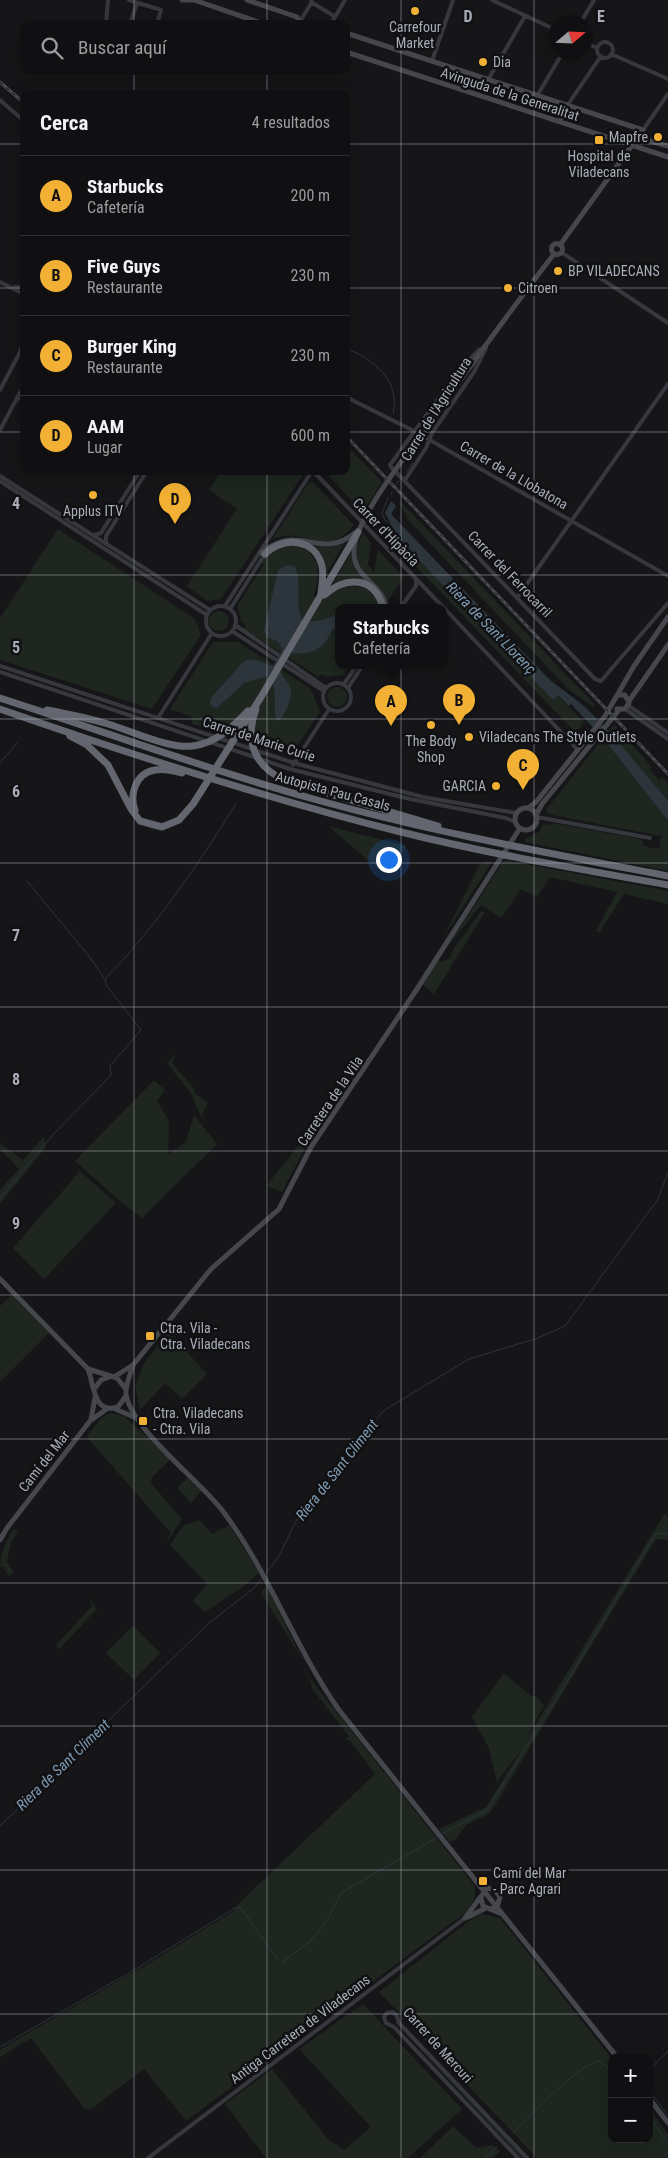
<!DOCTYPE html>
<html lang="es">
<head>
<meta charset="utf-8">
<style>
  :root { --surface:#101012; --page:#19191b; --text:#f1f3f6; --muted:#9c9d9f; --line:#303032; --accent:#f2b134 }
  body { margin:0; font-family:"Roboto Condensed",sans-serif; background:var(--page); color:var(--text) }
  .controls { position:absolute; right:15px; bottom:15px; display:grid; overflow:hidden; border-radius:10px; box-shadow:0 5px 20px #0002 }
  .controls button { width:45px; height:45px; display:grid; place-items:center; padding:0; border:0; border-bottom:1px solid var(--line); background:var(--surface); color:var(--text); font:25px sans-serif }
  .compass { position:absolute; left:548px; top:15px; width:45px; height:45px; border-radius:50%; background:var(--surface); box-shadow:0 5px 20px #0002; rotate:71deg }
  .you { position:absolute; left:388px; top:859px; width:18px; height:18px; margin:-12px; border:4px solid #fff; border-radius:50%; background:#1a73e8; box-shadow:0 0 0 8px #1a73e833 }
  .badge { display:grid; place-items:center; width:32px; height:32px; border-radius:50%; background:var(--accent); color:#111; font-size:16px; font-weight:700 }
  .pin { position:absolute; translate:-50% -41px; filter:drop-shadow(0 1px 2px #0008) }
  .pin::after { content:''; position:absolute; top:26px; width:18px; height:15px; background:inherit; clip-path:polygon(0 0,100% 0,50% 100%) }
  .popup { position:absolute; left:335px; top:604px; width:112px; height:65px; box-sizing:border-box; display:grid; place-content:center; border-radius:10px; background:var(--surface); filter:drop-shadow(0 1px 4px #0005); font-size:16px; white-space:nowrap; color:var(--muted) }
  .popup b { font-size:19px; color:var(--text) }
  .popup::after { content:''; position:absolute; left:50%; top:100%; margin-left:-10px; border:10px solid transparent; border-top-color:var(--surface) }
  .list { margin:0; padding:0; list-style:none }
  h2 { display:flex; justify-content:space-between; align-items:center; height:65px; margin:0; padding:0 20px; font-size:21px }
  h2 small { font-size:16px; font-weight:400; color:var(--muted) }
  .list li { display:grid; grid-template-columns:32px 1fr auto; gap:15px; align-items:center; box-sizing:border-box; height:80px; padding:0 20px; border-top:1px solid var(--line) }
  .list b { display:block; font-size:19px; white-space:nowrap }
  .list p { margin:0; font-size:16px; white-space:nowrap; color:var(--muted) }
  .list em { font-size:16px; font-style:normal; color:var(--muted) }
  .icon { flex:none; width:28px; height:28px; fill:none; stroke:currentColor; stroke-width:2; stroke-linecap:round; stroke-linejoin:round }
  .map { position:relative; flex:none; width:668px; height:2158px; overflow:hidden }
  .search { position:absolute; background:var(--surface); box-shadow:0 5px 20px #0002; left:20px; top:20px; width:330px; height:55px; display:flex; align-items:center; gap:12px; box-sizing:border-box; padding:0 18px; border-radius:10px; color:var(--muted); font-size:19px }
  .panel { position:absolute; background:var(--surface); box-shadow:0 5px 20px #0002; left:20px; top:90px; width:330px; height:385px; border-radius:10px }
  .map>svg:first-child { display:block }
</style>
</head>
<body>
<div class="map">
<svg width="668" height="2158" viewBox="0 0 668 2158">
  <rect width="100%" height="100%" fill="#161618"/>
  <!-- green -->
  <path fill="#1e261f" d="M346 445 382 482 363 512 324 471H346Z
    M221 471H301L302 476 221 599 207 601 187 586 237 509 209 490Z
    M309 482H313L354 525C325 562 302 523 272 540Z
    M402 503 596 706H592L568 689 409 521 400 504Z
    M388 528 552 698 556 694 584 722 576 733 383 532Z
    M58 529 195 619 201 635 152 709 0 660V618Z
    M363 533 371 543 368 564 374 573 378 550 404 577 387 602C374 577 344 566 363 533Z
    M345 542 325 576 313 546 331 547Z
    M296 545C321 554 321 572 314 596L323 601C327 594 332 592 339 589 358 581 373 589 381 607H338V665H351L343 675 327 677 321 674 319 677 244 629 246 625 241 621 237 606 264 564 261 562 274 548Z
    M352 551 356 570 370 585 345 581 332 585Z
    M209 621a10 10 0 1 1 20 0a10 10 0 1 1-20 0Z
    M213 642H238L311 689 320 712 294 750 286 748 284 752 192 724 191 716 170 709Z
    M327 697a10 10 0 1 1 20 0a10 10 0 1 1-20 0Z
    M615 725 652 767 650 770 659 780 662 777 668 783V805L609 731Z
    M603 738 668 821V871L525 842V839L539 832 543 824 552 825 553 823 640 839 643 841V846L659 849 661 836 547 814 546 810Z
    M328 826 407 846 386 872 371 863Z
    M504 860 668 891V904L624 894 599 933 596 931 617 892 550 877 537 897 521 889 501 918 481 905 446 949Z
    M486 862H492L443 938 480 864Z
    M481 911 485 912 434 994 423 985 437 961C447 962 450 959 453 950Z
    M175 1055 172 1063 194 1088 195 1093 208 1103 202 1115 207 1123 200 1115 192 1095 167 1063Z
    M154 1080 165 1090 157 1101 169 1121 168 1154 186 1142 194 1115 217 1144 142 1218 123 1204 75 1161Z
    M342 1091 308 1142 282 1192 266 1186Z
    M44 1136 46 1147 0 1204V1190L19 1169 0 1149V1143L23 1160Z
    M80 1171 116 1203 44 1279 13 1248Z
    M12 1295 49 1333 0 1382V1306Z
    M169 1332 207 1374 182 1399 165 1383 140 1410 135 1386 144 1363Z
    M110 1413 124 1416 171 1459 152 1477 151 1483 182 1519 169 1540 167 1538 171 1533 87 1437 101 1418Z
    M187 1478 201 1491 191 1503 177 1488Z
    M665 1513 668 1518V1540L656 1539 490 1813 466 1825 456 1839 450 1842 439 1829 486 1807 522 1749 497 1782 489 1748 472 1717 504 1673 531 1696H536L544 1705 526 1740Z
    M199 1520 212 1534 229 1525 259 1573 241 1588 205 1612 193 1601 207 1584 170 1545 183 1526Z
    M14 1529 18 1532 11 1542 7 1562 14 1572 9 1576 3 1567H0C1 1552 5 1541 14 1529Z
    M266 1585 302 1659 261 1593Z
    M90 1599 97 1609 59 1649 56 1645 92 1606Z
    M133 1626 160 1653 134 1680 106 1653Z
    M306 1669 311 1680 474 1885C477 1898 473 1903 465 1913L186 2121 144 2069 91 2109H85L31 2038 0 2057V2050L9 2044 148 1964 235 1910 237 1905 375 1774 350 1741 345 1740 349 1736 313 1690Z
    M481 1914 500 1918 612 2059V2139H649V2108L668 2134V2158H537L379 1992 469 1921Z
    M363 2004 462 2109 408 2158H266L225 2104 272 2069 328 2139 344 2150 371 2127 299 2049Z
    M392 2019 524 2158H521Z
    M453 2126 476 2148 493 2145 500 2151 493 2158H420Z"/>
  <!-- water -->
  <path fill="#2c353c" d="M391 501 396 506 391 514 550 680 584 706 609 731 668 801V821L603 738 571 704 569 706 558 695 554 700 552 699 388 528 391 524 385 513Z
    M290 565 295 567C303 584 294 601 302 620 318 623 325 620 338 613V628L332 630C325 650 310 655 291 653L280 670C282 677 284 677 288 683 296 694 287 710 280 720L277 721C271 709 280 695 269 676L244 683 217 708 212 707 210 703 211 698C217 690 224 684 230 677 248 656 245 656 273 666L283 649 277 641 266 637 264 630 278 571 284 566Z"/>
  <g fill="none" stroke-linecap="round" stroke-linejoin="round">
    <!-- stream -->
    <path stroke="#2c353c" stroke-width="1" d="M346 348C374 360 401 380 393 414
      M407 471 412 464V455
      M396 485 399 481
      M391 494 392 492
      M388 498 382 513 385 520 391 525
      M0 763 17 743
      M27 881 88 955 104 978
      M0 1198 51 1137 111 1075 110 1066 141 1030 106 985 105 979C156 927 197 866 236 804
      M266 1573 279 1556 296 1521 383 1411 469 1359 538 1338 565 1326 658 1199 668 1172
      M0 1826 209 1623 254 1588 262 1578
      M442 1834 487 1810 568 1680 654 1536 659 1533 668 1534
      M283 1962 310 1941 325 1924 341 1893 436 1838
      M0 2047 131 1972 235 1908 239 1907 244 1912 278 1960
      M649 2070 668 2051
      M649 2090 668 2116
      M649 2117 668 2143
      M514 2132C531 2115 578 2064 600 2061L612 2071
      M485 2158 497 2147"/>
    <!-- street -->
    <path stroke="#37383d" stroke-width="4" d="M129 0 161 10 157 24
      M492 0 556 30
      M311 2 334 16
      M332 22 345 0
      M581 22 594 0
      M301 23 302 18 312 2
      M106 24 108 0
      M130 24 137 3
      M597 50a8 8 0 1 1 16 0a8 8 0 1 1-16 0Z
      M586 43 597 48
      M611 54 668 79
      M432 61 453 0
      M488 80 525 16
      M537 96 563 52
      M0 100 24 121
      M567 106 601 56
      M643 130 668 94
      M561 252 668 323
      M0 282 24 294
      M14 287H24
      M480 349 460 369 390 465 391 467 595 679 601 681 668 603
      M0 390 20 352 24 338
      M17 397 24 401
      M346 397 414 431 668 576
      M0 430 24 385
      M313 471 443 607
      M0 476 210 610
      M405 480 426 448 432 433 474 372 486 348
      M0 481 207 615
      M94 535 101 533 140 471
      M106 544V536L147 471
      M517 598 668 384
      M206 621a15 15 0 1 1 30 0a15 15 0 1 1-30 0Z
      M225 606 312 471
      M401 607 416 586V579
      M444 608 578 750
      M230 609 265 554
      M235 625 326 688
      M232 631 324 691
      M0 666 294 763 423 797 516 813
      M0 672 290 769 410 799 506 818 515 822
      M323 697a14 14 0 1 1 28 0a14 14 0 1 1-28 0Z
      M344 684 357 665
      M348 688 363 665
      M629 706 668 733
      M625 709 668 739
      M158 718 212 633
      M293 765 329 709
      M537 817 650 838
      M148 2158 465 1918
      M518 2158 394 2027 386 2023 384 2017 387 2013 393 2012 397 2016 399 2023 527 2158"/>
    <!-- secondary -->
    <path stroke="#45474d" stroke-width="5" d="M182 0H194L264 24
      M247 0 297 17 300 24H308
      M331 24 332 22
      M346 33 643 130 560 245
      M346 52 668 157
      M560 122 567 106
      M640 135 650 141 668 146
      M551.5 249a5.5 5.5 0 1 1 11 0a5.5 5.5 0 1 1-11 0Z
      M261 553C300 521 318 562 355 533
      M386 607C382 583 353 578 354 551 354 520 407 455 426 428 468 369 510 311 554 254
      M629 701 668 645
      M617 709H625L629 703 625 695H617
      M528 808 536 802 605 716 634 666 668 617
      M515 819a11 11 0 1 1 22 0a11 11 0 1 1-22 0Z
      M536 815 542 804 619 710
      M0 1279 88 1369 117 1378 126 1389
      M133 1365C131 1373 125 1385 126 1394 131 1429 198 1479 222 1510 269 1572 294 1646 339 1710L617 2057
      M88 1369C94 1384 93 1415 118 1407L126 1396
      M114 1377 133 1365 211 1269 279 1209 311 1147 417 989 520 828
      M95 1388 101 1380 109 1377
      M113 1408 134 1417
      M91 1419 95 1398
      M0 1540 7 1528 90 1421 108 1408
      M480 1885 496 1891 500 1897 497 1907 490 1909
      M481 1898 483 1906 502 1914
      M468 1917 486 1908
      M465 1918 485 1891
      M649 2098 668 2123"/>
    <!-- highway -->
    <path stroke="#63666e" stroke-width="7" d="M265 554C283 536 315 538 322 566 324 575 322 584 321 593
      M324 595C346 576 374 576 383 607
      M0 698C103 731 205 769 310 798 427 831 548 853 668 876
      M0 709C132 755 265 798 401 832 489 854 579 869 668 885
      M256 709C244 742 255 767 286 781L438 826
      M47 710C68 714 88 718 108 724 132 731 169 749 193 746 216 743 233 727 248 711
      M70 736 87 745 108 765 131 809 140 821 162 827 179 820 193 804 261 697 358 532
      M135 810C129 794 136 773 155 770 164 768 173 771 182 773"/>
    <!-- rail casing -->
    <g stroke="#4a4c52" stroke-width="3">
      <path id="rail" d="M0 82 24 103
        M346 436 668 774"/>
    </g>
    <!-- rail -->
    <use href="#rail" stroke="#111113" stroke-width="1" stroke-dasharray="4" stroke-linecap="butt"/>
  </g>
  <!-- grid -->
  <path fill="none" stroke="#a8adb8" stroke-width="1" stroke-opacity="0.55" d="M134 0V24M267 0V24M401 0V2158M534 0V2158M134 71V94M267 71V94M0 144H24M346 144H668M0 288H24M346 288H668M0 432H24M346 432H668M134 471V2158M267 471V2158M0 575H668M0 719H668M0 863H668M0 1007H668M0 1151H668M0 1295H668M0 1439H668M0 1583H668M0 1726H668M0 1870H668M0 2014H668"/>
  <!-- markers -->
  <g fill="#f2b134" stroke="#111113" stroke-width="2">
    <circle cx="415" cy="11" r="5"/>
    <circle cx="483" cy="62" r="5"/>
    <circle cx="658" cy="137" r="5"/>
    <rect x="594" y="135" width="10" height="10" rx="2.5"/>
    <circle cx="558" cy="271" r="5"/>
    <circle cx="508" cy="288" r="5"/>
    <circle cx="93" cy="495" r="5"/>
    <circle cx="431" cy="725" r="5"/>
    <circle cx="469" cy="737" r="5"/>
    <circle cx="496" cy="786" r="5"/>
    <rect x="145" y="1331" width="10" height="10" rx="2.5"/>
    <rect x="138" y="1416" width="10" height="10" rx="2.5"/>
    <rect x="478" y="1876" width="10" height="10" rx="2.5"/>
  </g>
  <g text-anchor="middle" stroke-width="5" stroke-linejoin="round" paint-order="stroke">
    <!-- poi labels -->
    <g font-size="14" fill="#a8adb8" stroke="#111113" text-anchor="start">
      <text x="415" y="32" text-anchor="middle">Carrefour<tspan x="415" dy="16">Market</tspan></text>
      <text x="493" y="67">Dia</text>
      <text x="648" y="142" text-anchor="end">Mapfre</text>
      <text x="599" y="161" text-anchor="middle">Hospital de<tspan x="599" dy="16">Viladecans</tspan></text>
      <text x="568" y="276">BP VILADECANS</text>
      <text x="518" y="293">Citroen</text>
      <text x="93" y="516" text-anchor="middle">Applus ITV</text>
      <text x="479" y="742">Viladecans The Style Outlets</text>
      <text x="431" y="746" text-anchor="middle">The Body<tspan x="431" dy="16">Shop</tspan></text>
      <text x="486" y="791" text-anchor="end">GARCIA</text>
      <text x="160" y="1333">Ctra. Vila -<tspan x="160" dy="16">Ctra. Viladecans</tspan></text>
      <text x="153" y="1418">Ctra. Viladecans<tspan x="153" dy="16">- Ctra. Vila</tspan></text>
      <text x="493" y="1878">Camí del Mar<tspan x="493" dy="16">- Parc Agrari</tspan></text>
    </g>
    <!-- street labels -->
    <g font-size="14" fill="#a8adb8" stroke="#111113">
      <text transform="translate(510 94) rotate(18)" y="5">Avinguda de la Generalitat</text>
      <text transform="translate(436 409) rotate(-58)" y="5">Carrer de l'Agricultura</text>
      <text transform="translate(514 475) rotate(30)" y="5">Carrer de la Llobatona</text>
      <text transform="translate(386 532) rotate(46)" y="5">Carrer d'Hipàcia</text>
      <text transform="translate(510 574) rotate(46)" y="5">Carrer del Ferrocarril</text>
      <text transform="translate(259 739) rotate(18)" y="5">Carrer de Marie Curie</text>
      <text transform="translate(333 791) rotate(15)" y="5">Autopista Pau Casals</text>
      <text transform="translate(330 1101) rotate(-56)" y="5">Carretera de la Vila</text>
      <text transform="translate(44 1461) rotate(-52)" y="5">Camí del Mar</text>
      <text transform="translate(300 2029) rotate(-37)" y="5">Antiga Carretera de Viladecans</text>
      <text transform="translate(438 2045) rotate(48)" y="5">Carrer de Mercuri</text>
    </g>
    <!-- water labels -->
    <g font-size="15" font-style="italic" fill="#7f9bb3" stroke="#111113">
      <text transform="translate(491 628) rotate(46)" y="5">Riera de Sant Llorenç</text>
      <text transform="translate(337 1470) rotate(-52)" y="5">Riera de Sant Climent</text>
      <text transform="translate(63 1765) rotate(-44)" y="5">Riera de Sant Climent</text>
    </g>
  </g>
  <g font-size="16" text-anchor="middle" font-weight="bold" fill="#a8adb8" stroke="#111113" stroke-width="5" stroke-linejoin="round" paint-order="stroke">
    <text x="468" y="22">D</text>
    <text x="601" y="22">E</text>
    <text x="16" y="509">4</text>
    <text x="16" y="653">5</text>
    <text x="16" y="797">6</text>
    <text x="16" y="941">7</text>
    <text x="16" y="1085">8</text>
    <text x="16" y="1229">9</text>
  </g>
</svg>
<div class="controls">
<button>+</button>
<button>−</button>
</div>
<svg class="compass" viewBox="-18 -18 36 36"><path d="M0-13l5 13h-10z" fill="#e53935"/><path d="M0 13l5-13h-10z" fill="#9c9d9f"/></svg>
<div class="you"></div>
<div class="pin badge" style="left:391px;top:726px">A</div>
<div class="popup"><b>Starbucks</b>Cafetería</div>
<div class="pin badge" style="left:459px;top:725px">B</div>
<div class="pin badge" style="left:523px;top:790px">C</div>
<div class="pin badge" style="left:175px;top:524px">D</div>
<div class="search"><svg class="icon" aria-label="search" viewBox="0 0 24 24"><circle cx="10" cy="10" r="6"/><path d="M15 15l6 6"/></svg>Buscar aquí</div>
<section class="panel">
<h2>Cerca<small>4 resultados</small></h2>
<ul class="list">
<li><span class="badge">A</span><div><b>Starbucks</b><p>Cafetería</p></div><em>200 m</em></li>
<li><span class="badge">B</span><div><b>Five Guys</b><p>Restaurante</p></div><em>230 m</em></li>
<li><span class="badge">C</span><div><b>Burger King</b><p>Restaurante</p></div><em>230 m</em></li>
<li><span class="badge">D</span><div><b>AAM</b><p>Lugar</p></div><em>600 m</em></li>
</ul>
</section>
</div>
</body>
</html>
